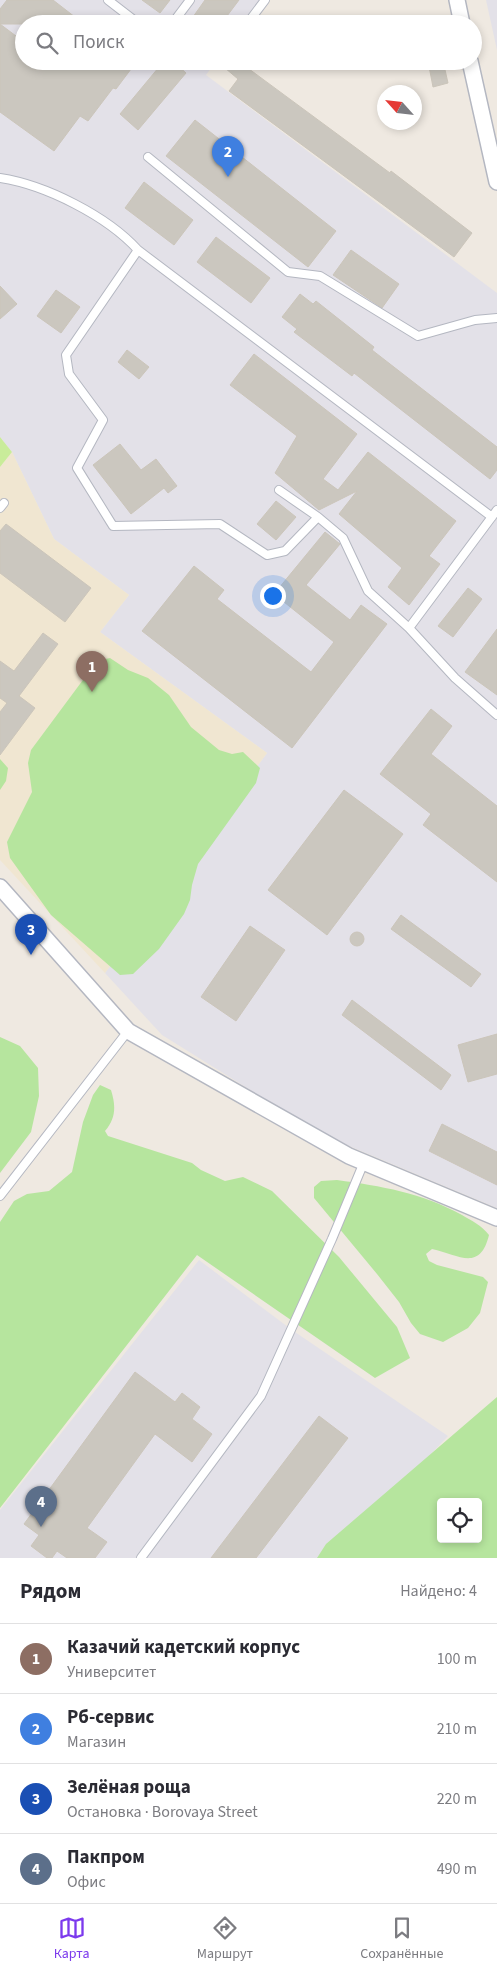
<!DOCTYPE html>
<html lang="ru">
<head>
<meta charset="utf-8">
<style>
  :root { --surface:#fff; --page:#f2f2f3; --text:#2b2b33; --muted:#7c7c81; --line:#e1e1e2; --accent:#7c3aed }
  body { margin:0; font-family:"Source Sans 3",sans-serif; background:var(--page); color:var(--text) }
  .controls { position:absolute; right:15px; bottom:15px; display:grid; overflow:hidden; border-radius:5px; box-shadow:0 2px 8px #0003 }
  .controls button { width:45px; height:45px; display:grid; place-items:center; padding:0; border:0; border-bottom:1px solid var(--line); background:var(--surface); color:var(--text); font:25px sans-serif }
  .compass { position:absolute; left:377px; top:85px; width:45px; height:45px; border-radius:50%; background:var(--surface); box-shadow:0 2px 8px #0003; rotate:297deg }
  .you { position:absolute; left:272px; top:595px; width:18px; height:18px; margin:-12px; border:4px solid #fff; border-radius:50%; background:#1a73e8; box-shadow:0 0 0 8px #1a73e833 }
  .badge { display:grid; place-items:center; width:32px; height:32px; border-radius:50%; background:var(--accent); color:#fff; font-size:16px; font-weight:700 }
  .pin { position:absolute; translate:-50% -41px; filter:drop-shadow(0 1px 2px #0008) }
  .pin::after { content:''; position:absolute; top:26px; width:18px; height:15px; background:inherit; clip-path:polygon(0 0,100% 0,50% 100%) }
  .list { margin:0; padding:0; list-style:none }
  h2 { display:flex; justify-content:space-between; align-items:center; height:65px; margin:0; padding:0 20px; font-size:21px }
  h2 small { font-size:16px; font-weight:400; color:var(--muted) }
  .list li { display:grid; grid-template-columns:32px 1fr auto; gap:15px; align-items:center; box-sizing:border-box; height:70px; padding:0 20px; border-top:1px solid var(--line) }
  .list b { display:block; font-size:19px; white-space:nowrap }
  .list p { margin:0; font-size:16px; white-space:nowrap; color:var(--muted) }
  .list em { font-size:16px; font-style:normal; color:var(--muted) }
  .icon { flex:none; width:28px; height:28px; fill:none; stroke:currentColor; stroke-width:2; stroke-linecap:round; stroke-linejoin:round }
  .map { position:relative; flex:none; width:497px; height:1558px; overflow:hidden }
  .search { position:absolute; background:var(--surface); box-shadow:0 2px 8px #0003; left:15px; right:15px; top:15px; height:55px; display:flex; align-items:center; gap:12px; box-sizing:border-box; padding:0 18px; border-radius:28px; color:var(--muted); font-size:19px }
  .sheet { height:345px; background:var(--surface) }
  nav { display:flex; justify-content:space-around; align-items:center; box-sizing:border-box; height:70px; border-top:1px solid var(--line); background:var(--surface); font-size:14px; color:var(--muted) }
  nav a { display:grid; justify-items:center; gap:2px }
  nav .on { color:var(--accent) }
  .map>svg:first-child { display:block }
</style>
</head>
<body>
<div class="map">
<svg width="497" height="1558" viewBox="0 0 497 1558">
  <rect width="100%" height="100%" fill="#efe9e1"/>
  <!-- industrial -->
  <path fill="#e3e1e8" d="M0 0H262L244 24H24V61H216L206 75 497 293V1208L323 1135 162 1035 105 973 267 753 100 632 129 595 54 539 12 452 0 437Z
    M486 0H497V50Z
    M199 1260 292 1330 448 1436 332 1558H0V1510Z"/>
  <!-- education -->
  <path fill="#f0e6d1" d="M12 452 54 539 129 595 100 632 267 753 105 973 0 860V467Z"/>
  <!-- green -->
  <path fill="#b6e59e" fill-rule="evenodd" d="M110 658 128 670 148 678 169 695 191 727 219 750 232 754 243 752 260 768 256 783 198 864 192 885 190 900 184 914 159 949 133 974 120 975 51 915 10 858 7 842 32 792 28 763 31 750 97 661Z
    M0 759 8 768 6 781 0 790Z
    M0 1037 20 1046 38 1068 39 1096 31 1132 0 1173Z
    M100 1085 111 1090C116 1106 116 1118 105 1131L108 1136 192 1163 201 1170 225 1181 243 1177 272 1191 339 1257 397 1327 410 1358 375 1378 197 1255 0 1508V1222L14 1201 27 1194 49 1191 72 1172 83 1122 93 1095Z
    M337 1180C381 1186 422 1193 462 1215 472 1221 481 1225 489 1235 480 1272 459 1255 432 1249L426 1254 429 1261 437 1265 483 1277 488 1282 480 1313 468 1328 443 1342 420 1334 411 1323 399 1302 377 1274 314 1198V1187L321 1181Z
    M497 1397V1558H317L326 1544ZM441 1502H478V1539H441Z"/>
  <!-- pitch -->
  <path fill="#c9ec9a" d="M0 437 12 452 0 467Z"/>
  <!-- building -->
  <path fill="#cbc7bf" stroke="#cbc5ba" d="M7 0H53L84 24H0V9Z
    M142 0H170L160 13Z
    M205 0H239L221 24H188Z
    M0 24 24 42V61H137L116 89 113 88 88 121 80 116 54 151 0 112Z
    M164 61H173L186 73 138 130 120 114Z
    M230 61H249L245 66 390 173 391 171 472 233 454 257 229 91 238 79 225 68Z
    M428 61H443L448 83 433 87Z
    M195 120 336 231 308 267 166 156Z
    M144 182 193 220 174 245 125 208Z
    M216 237 270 278 251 303 197 262Z
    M351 250 399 284 382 308 333 275Z
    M0 286 17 304 0 319Z
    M56 290 80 307 61 333 37 316Z
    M300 294 313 304 316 301 374 347 372 350 497 447V470L490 479 354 373 352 376 294 332 297 329 282 317Z
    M127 350 149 367 139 379 118 362Z
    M254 354 357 434 323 479 338 490 368 452 456 521 429 556 440 564 409 605 388 587 402 568 339 514 357 491 319 510 275 473 297 436 230 385Z
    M120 444 141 470 156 459 177 486 168 493 164 488 131 514 93 465Z
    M276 501 296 517 276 540 257 524Z
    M6 524 91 588 65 622 0 573V531Z
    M325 532 340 544 306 585 350 620 361 605 387 624 292 748 142 631 194 566 224 590 217 599 311 672 334 642 274 594Z
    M468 588 482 599 453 637 438 626Z
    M497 629V695L465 672Z
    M43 633 58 644 19 696 35 708 0 755V712L7 703 0 698V661L14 671Z
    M431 709 452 726 431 754 497 806V882L423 825 431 814 380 774Z
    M344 790 403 834 327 935 268 890Z
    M401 915 481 974 471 987 391 929Z
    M250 926 285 950 236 1021 201 997Z
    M350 939a7 7 0 1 1 14 0a7 7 0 1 1-14 0Z
    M352 1000 451 1075 441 1090 342 1015Z
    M497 1034V1074L468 1082 458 1045Z
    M442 1124 497 1152V1185L429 1151Z
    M135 1372 175 1402 182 1393 200 1407 192 1419 212 1434 192 1462 155 1434 87 1528 107 1542 95 1558H67L57 1551 52 1558H47L31 1546 39 1535 24 1524Z
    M319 1416 348 1438 256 1558H211Z"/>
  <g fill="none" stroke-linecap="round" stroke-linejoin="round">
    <!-- service casing -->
    <g stroke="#b4b7c1" stroke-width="10">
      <path id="service" d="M108 0 139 24
        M172 24 190 0
        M247 24 265 0
        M215 65 218 61
        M148 157 288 272 320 276 418 336 475 320 497 318
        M0 178C46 185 107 216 138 250
        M279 490 318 517 343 538 368 591 409 628 455 678 497 715
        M0 508 4 503
        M318 517 285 551 267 555 220 524 113 526 77 468 103 420 69 374 66 355 138 250 492 517
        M409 628 497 510
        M0 1196 128 1031
        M141 1558 261 1396 332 1239 364 1162"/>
    </g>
    <!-- minor casing -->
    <g stroke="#b4b7c1" stroke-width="18">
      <path id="minor" d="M457 0 462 24
        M470 61 497 182
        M0 887 128 1031 349 1156 497 1218"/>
    </g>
    <!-- service -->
    <use href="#service" stroke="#fff" stroke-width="8"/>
    <!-- minor -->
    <use href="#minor" stroke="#fff" stroke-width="15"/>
  </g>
</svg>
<div class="controls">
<button><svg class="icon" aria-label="locate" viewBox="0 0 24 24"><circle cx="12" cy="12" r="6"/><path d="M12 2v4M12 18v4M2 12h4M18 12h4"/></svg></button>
</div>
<svg class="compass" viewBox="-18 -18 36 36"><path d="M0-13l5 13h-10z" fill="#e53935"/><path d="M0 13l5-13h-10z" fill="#7c7c81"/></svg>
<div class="you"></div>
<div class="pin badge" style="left:92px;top:692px;background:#8d6e63">1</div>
<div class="pin badge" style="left:228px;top:177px;background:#3f7fe0">2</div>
<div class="pin badge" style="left:31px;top:955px;background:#1a4fb4">3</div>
<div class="pin badge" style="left:41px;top:1527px;background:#5c6f8a">4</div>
<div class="search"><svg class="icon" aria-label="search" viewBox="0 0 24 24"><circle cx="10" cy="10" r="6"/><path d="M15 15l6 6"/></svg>Поиск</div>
</div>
<section class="sheet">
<h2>Рядом<small>Найдено: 4</small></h2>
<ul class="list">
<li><span class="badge" style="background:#8d6e63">1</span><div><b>Казачий кадетский корпус</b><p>Университет</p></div><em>100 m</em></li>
<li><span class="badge" style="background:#3f7fe0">2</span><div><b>Рб-сервис</b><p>Магазин</p></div><em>210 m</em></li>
<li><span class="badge" style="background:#1a4fb4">3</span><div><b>Зелёная роща</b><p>Остановка · Borovaya Street</p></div><em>220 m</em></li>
<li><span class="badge" style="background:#5c6f8a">4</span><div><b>Пакпром</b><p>Офис</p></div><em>490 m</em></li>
</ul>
</section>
<nav>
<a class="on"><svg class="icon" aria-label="map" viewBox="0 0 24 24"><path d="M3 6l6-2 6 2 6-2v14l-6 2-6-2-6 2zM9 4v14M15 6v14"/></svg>Карта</a>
<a><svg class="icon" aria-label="directions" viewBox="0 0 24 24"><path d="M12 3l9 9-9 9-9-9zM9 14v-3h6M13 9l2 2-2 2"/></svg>Маршрут</a>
<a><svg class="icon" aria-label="saved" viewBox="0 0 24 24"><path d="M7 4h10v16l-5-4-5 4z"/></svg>Сохранённые</a>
</nav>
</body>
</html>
